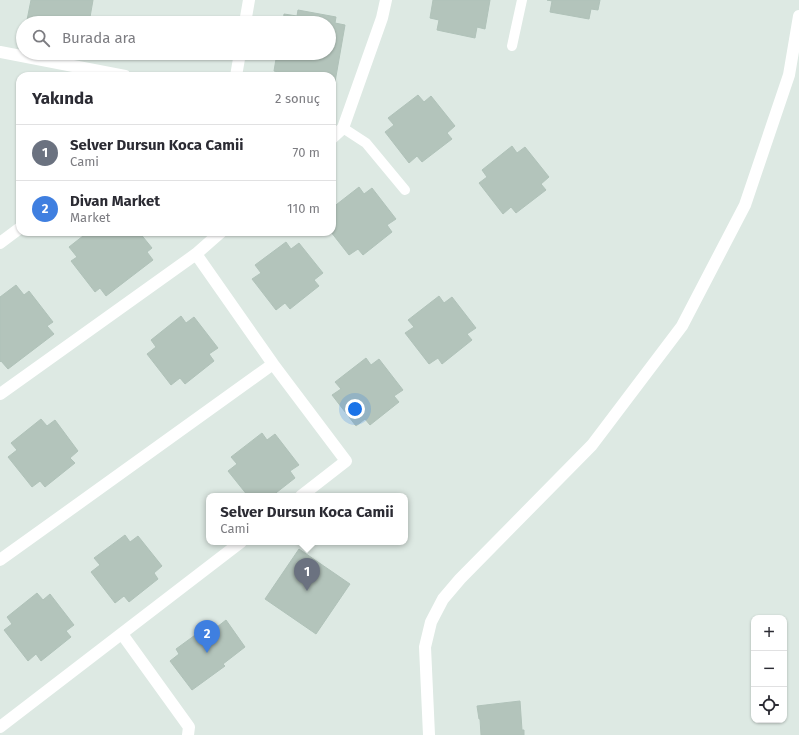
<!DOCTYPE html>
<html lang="tr">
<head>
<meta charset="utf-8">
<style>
  :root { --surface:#fff; --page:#f2f2f3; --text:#2b2b33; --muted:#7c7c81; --line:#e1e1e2; --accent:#2563eb }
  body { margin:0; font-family:"Fira Sans",sans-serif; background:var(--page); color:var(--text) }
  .controls { position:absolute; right:12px; bottom:12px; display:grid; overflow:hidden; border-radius:8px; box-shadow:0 1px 3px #0004 }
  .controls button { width:36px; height:36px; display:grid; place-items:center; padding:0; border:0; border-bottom:1px solid var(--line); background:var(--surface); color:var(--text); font:20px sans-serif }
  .you { position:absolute; left:355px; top:409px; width:14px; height:14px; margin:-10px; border:3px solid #fff; border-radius:50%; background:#1a73e8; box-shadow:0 0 0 6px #1a73e833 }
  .badge { display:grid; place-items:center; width:26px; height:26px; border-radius:50%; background:var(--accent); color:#fff; font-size:13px; font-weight:700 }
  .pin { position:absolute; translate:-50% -33px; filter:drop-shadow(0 1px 2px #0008) }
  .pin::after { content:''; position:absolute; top:21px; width:14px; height:12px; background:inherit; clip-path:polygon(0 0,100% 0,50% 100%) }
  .popup { position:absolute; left:206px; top:493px; width:202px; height:52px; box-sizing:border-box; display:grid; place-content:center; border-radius:8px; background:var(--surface); filter:drop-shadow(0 1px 3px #0005); font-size:13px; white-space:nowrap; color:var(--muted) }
  .popup b { font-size:15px; color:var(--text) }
  .popup::after { content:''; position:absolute; left:50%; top:100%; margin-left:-8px; border:8px solid transparent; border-top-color:var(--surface) }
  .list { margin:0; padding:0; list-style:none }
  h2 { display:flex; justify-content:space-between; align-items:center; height:52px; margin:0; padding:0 16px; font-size:17px }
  h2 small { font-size:13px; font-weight:400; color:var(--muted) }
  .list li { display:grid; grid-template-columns:26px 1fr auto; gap:12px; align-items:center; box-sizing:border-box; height:56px; padding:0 16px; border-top:1px solid var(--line) }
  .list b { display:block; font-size:15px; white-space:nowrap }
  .list p { margin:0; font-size:13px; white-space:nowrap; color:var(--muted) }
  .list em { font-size:13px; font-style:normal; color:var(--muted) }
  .icon { flex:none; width:22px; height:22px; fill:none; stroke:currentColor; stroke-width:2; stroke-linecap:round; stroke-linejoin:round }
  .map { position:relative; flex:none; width:799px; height:735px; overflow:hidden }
  .search { position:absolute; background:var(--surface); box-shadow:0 1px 3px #0004; left:16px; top:16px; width:320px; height:44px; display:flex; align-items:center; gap:10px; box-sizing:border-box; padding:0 14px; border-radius:22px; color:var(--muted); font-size:15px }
  .panel { position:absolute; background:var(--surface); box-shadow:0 1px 3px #0004; left:16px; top:72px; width:320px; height:164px; border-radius:12px }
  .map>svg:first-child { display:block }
</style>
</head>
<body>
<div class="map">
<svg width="799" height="735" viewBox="0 0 799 735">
  <rect width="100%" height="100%" fill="#dde9e3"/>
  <!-- building -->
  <path fill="#b3c4bb" stroke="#b0c2b9" d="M31 0H93L89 23H40V22L27 20Z
    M433 0H490L485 29 477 27 475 38 437 30 439 20 430 18Z
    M547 0H600L598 10 591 9 589 19 550 12 552 1Z
    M298 10 336 17 335 23 345 25 335 82H332V76H286L287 74 274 71 277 53H329V23H283L284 14 297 16Z
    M418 95 424 102 431 96 455 126 447 133 452 139 422 162 417 156 409 163 385 132 394 125 388 118Z
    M512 146 517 153 525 147 549 177 541 184 546 190 516 213 511 207 503 214 479 183 487 177 482 170Z
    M359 187 364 194 372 188 396 219 387 225 392 232 363 255 358 249 349 255 331 232H332V219L334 218 332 216V208Z
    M88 232H139L152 248 147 252 153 260 106 296 100 288 95 292 71 261 77 257 69 247Z
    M286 242 291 249 299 243 323 273 314 280 319 286 290 309 285 303 276 310 252 279 261 273 255 265Z
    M16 285 24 295 29 291 53 322 47 326 54 334 8 369 1 361 0 362V297Z
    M439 296 444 303 452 297 476 328 467 334 472 340 442 364 438 358 429 364 405 333 414 327 408 320Z
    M181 316 186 323 194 317 218 348 209 354 214 361 185 384 180 378 171 385 147 354 156 347 151 340Z
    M366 358 371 365 379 359 403 390 394 396 399 402 370 425 365 419 356 426 332 395 341 389 335 382Z
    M41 419 47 426 55 420 78 451 70 458 75 463 45 487 40 481 32 487 8 457 17 450 11 443Z
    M262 433 267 440 275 434 299 465 290 471 295 478 272 496H262L261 495 259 496H248L228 471 237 464 231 457Z
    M125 535 130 542 138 536 162 566 154 573 158 579 129 602 124 596 115 603 91 572 100 565 94 558Z
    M299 549 350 584 316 634 265 599Z
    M37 593 43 600 50 594 74 625 66 631 71 637 41 661 36 654 28 661 4 630 12 624 7 617Z
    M226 620 245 647 223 664 225 666 192 690 170 661 179 654 176 649 213 622 217 627Z
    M520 701 522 730H524V735H481L480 719H479L477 706Z"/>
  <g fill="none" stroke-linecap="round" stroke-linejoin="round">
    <!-- service -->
    <path stroke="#fff" stroke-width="10" d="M512 46 522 0
      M343 128 366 143 405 190"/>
    <!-- minor -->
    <path stroke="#fff" stroke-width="12" d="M245 23 249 0
      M0 52 125 76
      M236 76 240 53
      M332 138 343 128 382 18 386 0
      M0 243 20 228
      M196 254 273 364 346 461 301 496
      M0 394 196 254 221 232
      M0 560 273 364
      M122 634 189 727 188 735
      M0 727 241 542"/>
    <!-- tertiary -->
    <path stroke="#fff" stroke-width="12" d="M429 735 425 647 431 622 443 599 460 579 592 445 682 326 745 205 789 75 799 16"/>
  </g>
</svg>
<div class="controls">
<button>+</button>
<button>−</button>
<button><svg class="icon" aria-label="locate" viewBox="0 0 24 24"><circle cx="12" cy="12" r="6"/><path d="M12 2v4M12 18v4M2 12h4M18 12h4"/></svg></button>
</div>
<div class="you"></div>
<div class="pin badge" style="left:307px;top:591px;background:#6b7280">1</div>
<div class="popup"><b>Selver Dursun Koca Camii</b>Cami</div>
<div class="pin badge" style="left:207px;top:653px;background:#3f7fe0">2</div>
<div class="search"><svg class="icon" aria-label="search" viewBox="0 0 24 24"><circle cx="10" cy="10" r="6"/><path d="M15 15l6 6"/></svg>Burada ara</div>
<section class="panel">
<h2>Yakında<small>2 sonuç</small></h2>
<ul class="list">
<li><span class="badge" style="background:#6b7280">1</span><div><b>Selver Dursun Koca Camii</b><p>Cami</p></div><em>70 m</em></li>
<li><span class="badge" style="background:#3f7fe0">2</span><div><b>Divan Market</b><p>Market</p></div><em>110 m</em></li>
</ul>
</section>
</div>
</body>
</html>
